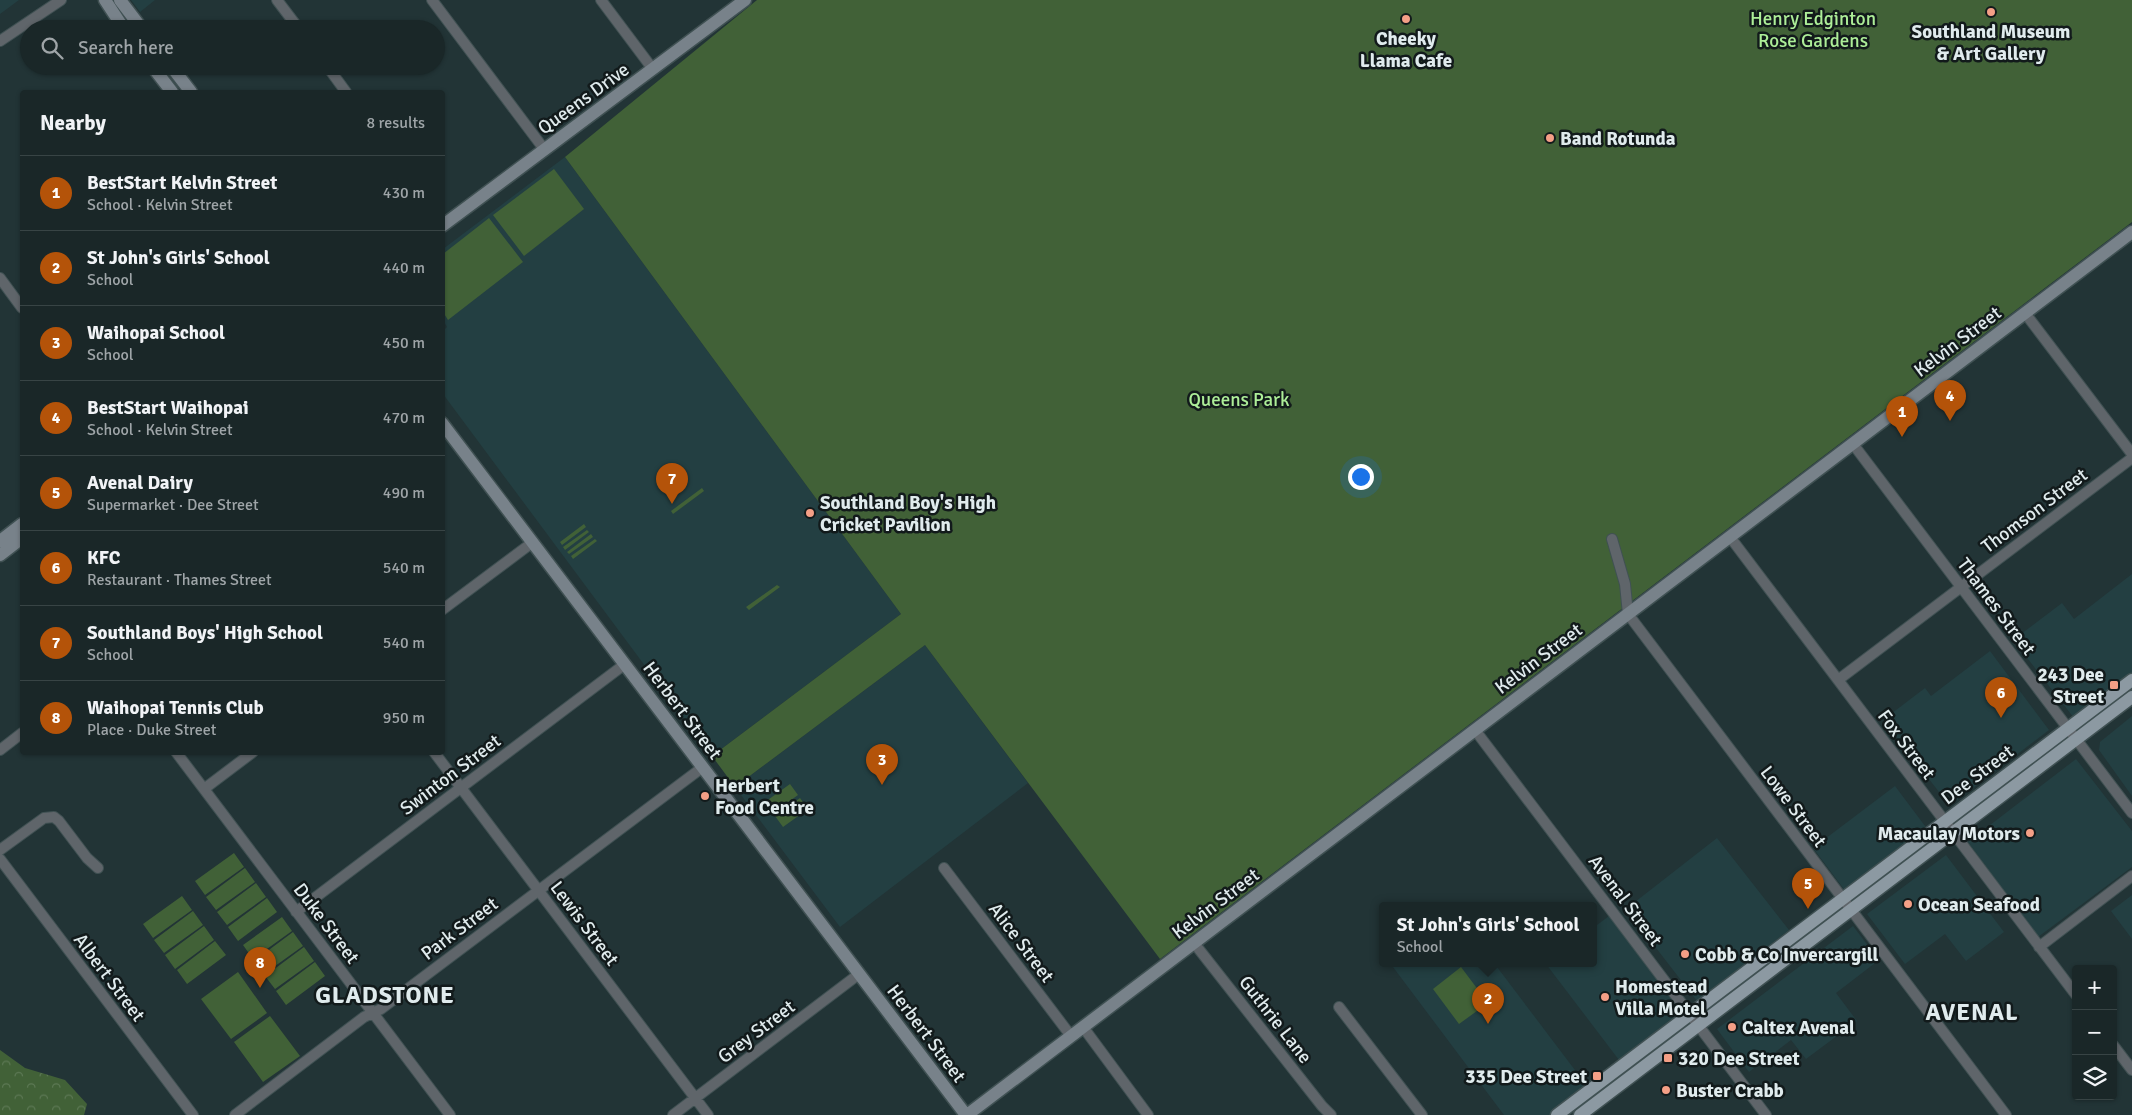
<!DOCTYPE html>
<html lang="en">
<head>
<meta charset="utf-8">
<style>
  :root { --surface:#1a2728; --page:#232f30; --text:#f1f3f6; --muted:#9fa5a8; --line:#384445; --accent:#b45309 }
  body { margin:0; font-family:Signika,sans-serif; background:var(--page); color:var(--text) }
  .controls { position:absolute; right:15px; bottom:15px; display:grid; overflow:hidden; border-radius:5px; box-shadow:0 1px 4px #0004 }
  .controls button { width:45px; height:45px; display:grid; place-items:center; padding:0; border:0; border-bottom:1px solid var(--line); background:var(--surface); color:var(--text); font:25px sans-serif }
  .you { position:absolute; left:1360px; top:476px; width:18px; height:18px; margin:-12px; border:4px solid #fff; border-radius:50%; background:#1a73e8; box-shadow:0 0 0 8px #1a73e833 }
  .badge { display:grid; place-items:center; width:32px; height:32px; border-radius:50%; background:var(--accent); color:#fff; font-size:16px; font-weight:700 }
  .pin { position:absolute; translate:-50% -41px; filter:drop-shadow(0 1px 2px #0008) }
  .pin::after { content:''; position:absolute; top:26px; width:18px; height:15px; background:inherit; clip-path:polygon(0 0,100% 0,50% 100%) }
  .popup { position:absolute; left:1379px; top:902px; width:218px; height:65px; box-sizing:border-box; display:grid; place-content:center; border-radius:5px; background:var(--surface); filter:drop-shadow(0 1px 4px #0005); font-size:16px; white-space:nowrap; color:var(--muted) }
  .popup b { font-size:19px; color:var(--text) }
  .popup::after { content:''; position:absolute; left:50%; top:100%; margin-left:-10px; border:10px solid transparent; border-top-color:var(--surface) }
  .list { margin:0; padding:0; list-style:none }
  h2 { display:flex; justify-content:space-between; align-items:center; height:65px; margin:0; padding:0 20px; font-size:21px }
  h2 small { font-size:16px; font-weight:400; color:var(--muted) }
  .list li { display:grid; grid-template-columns:32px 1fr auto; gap:15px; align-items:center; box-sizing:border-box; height:75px; padding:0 20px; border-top:1px solid var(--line) }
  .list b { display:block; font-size:19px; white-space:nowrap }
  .list p { margin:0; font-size:16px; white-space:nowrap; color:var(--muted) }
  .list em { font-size:16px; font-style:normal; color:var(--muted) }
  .icon { flex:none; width:28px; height:28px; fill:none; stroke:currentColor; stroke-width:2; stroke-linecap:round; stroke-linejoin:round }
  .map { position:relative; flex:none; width:2132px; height:1115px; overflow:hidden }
  .search { position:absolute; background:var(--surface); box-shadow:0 1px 4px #0004; left:20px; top:20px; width:425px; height:55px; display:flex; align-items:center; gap:12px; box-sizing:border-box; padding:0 18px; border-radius:28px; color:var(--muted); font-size:19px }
  .panel { position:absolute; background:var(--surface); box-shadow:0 1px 4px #0004; left:20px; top:90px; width:425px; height:665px; border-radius:5px }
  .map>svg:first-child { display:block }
</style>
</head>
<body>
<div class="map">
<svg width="2132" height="1115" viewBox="0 0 2132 1115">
  <defs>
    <pattern id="forest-crowns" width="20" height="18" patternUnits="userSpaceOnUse" patternTransform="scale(1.25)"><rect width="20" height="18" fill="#416137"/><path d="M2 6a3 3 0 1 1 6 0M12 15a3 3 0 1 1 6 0" fill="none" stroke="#5c7854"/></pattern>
  </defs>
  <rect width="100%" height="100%" fill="#223436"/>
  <!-- built -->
  <path fill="#233f42" d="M0 0H19L0 14Z
    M131 0H155L140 12Z
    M565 157 901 614 712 756 443 394V331L447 327 443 320V249Z
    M2132 574V673L2074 718 2013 640 2062 603 2074 619Z
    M925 645 1028 783 840 927 735 787Z
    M1990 651 2049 730 1953 803 1946 801 1883 720 1925 688 1931 696Z
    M2132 716V796L2099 750 2100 742Z
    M2076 759 2132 831V867L2038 937 1968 842Z
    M1895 786 1928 830 1846 892 1813 848Z
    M1717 838 1789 930 1697 1001 1626 909Z
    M1946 855 2004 932 1966 961 1945 934 1905 964 1867 914Z
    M2132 895V939L2111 911Z
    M1609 916 1682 1011 1619 1060 1546 964 1593 963V928Z
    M1853 926 1879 960 1836 993 1857 1021 1806 1059 1791 1040 1749 1072 1717 1029Z
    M1390 963H1494L1587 1086 1549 1115H1504Z"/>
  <!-- forest -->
  <path fill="url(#forest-crowns)" d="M0 1050 25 1068 65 1080 87 1104 84 1115H0Z"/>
  <!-- green -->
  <path fill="#416137" d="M757 0H2132V222L1160 959 925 645 735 787 712 756 901 614 565 157Z
    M554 169 584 209 524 256 493 215Z
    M489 218 523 262 448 320 443 312V254Z
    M702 488 704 491 673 514 671 511Z
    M584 524 586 527 562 545 560 542Z
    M587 530 589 532 565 550 563 547Z
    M591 534 593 537 569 554 567 552Z
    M595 539 597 541 573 559 571 556Z
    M777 585 780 587 749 610 746 607Z
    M790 784 798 795 773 813 765 802Z
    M800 798 808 809 783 827 775 816Z
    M234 853 244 867 205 895 195 881Z
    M245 868 255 882 216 910 206 897Z
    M256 883 266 897 227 925 217 912Z
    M182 896 192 910 153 938 143 924Z
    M267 898 277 912 238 941 228 927Z
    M193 911 203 925 164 953 154 940Z
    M282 917 292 931 253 959 243 945Z
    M204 926 214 940 175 969 165 955Z
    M293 932 303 946 264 974 254 961Z
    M215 941 226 955 187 984 177 970Z
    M304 947 314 961 275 989 265 976Z
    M315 962 325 976 286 1005 276 991Z
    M1461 967 1488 1003 1459 1024 1433 989Z
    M238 972 267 1013 231 1039 201 999Z
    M270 1016 300 1056 263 1082 234 1042Z"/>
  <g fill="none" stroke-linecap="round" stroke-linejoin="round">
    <!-- street casing -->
    <g stroke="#405153" stroke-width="12">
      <path id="street" d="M277 0 299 29
        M432 0 544 149
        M601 0 652 68
        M0 41 61 0
        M327 66 346 92
        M0 278 22 308
        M2025 313 2132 454
        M1853 444 2132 813
        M1730 537 2076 995
        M1612 539 1625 584 1628 614 2006 1115
        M442 610 533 542
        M1838 680 2132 458
        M1475 730 1766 1115
        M0 750 22 733
        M176 752 450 1115
        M434 752 708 1115
        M204 789 253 752
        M0 850 44 818 54 817 59 821 87 858 98 868
        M0 859 193 1115
        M944 868 1071 1036
        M296 912 625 664
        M1194 943 1322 1106 1331 1115
        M2039 947 2132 876
        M1339 1007 1422 1115
        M1083 1027 1148 1115
        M2113 1045 2132 1070
        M235 1115 364 1017 381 1009 703 767
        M673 1115 859 974"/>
    </g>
    <!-- secondary casing -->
    <g stroke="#405153" stroke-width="15">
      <path id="secondary" d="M105 0 124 29
        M120 0 142 29
        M152 66 172 92
        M171 66 191 92
        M442 226 745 0
        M442 423 966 1115
        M0 541 22 524
        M0 555 22 538
        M967 1115 2132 232"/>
    </g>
    <!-- primary casing -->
    <g stroke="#405153" stroke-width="15">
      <path id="primary" d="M1557 1115 2132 680
        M1580 1115 2132 697"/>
    </g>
    <!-- street -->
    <use href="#street" stroke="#5f656a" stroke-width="10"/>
    <!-- secondary -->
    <use href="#secondary" stroke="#78828a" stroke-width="12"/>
    <!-- primary -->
    <use href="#primary" stroke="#8c99a2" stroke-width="12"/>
  </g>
  <!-- markers -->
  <g fill="#f49f86" stroke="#121a1b" stroke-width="2">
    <circle cx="1991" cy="12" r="5"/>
    <circle cx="1406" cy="19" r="5"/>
    <circle cx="1550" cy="138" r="5"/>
    <circle cx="810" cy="513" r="5"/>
    <rect x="2109" y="680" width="10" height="10" rx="2.5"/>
    <circle cx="705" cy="796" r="5"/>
    <circle cx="2030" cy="833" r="5"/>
    <circle cx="1908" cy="904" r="5"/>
    <circle cx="1685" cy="954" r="5"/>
    <circle cx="1605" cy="997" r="5"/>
    <circle cx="1732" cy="1027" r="5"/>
    <rect x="1663" y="1053" width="10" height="10" rx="2.5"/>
    <rect x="1592" y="1071" width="10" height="10" rx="2.5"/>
    <circle cx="1666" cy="1090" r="5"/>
  </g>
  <g text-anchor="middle" stroke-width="5" stroke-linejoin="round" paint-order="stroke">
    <!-- park labels -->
    <g font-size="19" fill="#adee98" stroke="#121a1b">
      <text x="1813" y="25">Henry Edginton<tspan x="1813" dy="22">Rose Gardens</tspan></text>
      <text x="1239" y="406">Queens Park</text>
    </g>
    <!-- poi labels -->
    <g font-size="19" font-weight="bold" fill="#e0ebed" stroke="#121a1b" text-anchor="start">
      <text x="1991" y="38" text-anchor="middle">Southland Museum<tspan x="1991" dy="22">&amp; Art Gallery</tspan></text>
      <text x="1406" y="45" text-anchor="middle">Cheeky<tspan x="1406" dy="22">Llama Cafe</tspan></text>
      <text x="1560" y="145">Band Rotunda</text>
      <text x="820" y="509">Southland Boy's High<tspan x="820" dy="22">Cricket Pavilion</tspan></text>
      <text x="2104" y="681" text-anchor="end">243 Dee<tspan x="2104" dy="22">Street</tspan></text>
      <text x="715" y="792">Herbert<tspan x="715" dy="22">Food Centre</tspan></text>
      <text x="2020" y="840" text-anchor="end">Macaulay Motors</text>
      <text x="1918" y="911">Ocean Seafood</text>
      <text x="1695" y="961">Cobb &amp; Co Invercargill</text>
      <text x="1615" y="993">Homestead<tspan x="1615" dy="22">Villa Motel</tspan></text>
      <text x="1742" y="1034">Caltex Avenal</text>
      <text x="1678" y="1065">320 Dee Street</text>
      <text x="1587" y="1083" text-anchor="end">335 Dee Street</text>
      <text x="1676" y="1097">Buster Crabb</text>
    </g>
    <!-- street labels -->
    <g font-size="19" fill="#e0ebed" stroke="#121a1b">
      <text transform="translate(583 98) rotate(-36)" y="7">Queens Drive</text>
      <text transform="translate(1957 341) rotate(-37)" y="7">Kelvin Street</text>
      <text transform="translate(2034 510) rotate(-37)" y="7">Thomson Street</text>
      <text transform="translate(1997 606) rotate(53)" y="7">Thames Street</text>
      <text transform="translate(1538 658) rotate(-37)" y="7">Kelvin Street</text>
      <text transform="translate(683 710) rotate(53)" y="7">Herbert Street</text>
      <text transform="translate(1907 744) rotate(53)" y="7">Fox Street</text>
      <text transform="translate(450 774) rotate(-37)" y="7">Swinton Street</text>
      <text transform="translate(1977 774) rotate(-37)" y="7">Dee Street</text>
      <text transform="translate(1794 806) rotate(53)" y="7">Lowe Street</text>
      <text transform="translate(1626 900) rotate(53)" y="7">Avenal Street</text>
      <text transform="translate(1215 903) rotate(-37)" y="7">Kelvin Street</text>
      <text transform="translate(327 923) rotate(53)" y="7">Duke Street</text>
      <text transform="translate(585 923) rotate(53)" y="7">Lewis Street</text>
      <text transform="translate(459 928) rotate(-37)" y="7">Park Street</text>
      <text transform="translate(1022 942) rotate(53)" y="7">Alice Street</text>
      <text transform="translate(110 977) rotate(53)" y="7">Albert Street</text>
      <text transform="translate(1276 1019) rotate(52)" y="7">Guthrie Lane</text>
      <text transform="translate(756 1031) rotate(-37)" y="7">Grey Street</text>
      <text transform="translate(927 1033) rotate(53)" y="7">Herbert Street</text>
    </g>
    <!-- district labels -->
    <g font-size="24" font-weight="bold" letter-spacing="1" fill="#e0ebed" stroke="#121a1b">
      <text x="385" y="1003">GLADSTONE</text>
      <text x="1972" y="1020">AVENAL</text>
    </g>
  </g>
</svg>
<div class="controls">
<button>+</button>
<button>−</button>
<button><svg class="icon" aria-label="layers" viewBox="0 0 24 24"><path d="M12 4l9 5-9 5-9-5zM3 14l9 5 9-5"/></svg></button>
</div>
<div class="you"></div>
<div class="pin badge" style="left:1902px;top:437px">1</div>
<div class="pin badge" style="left:1488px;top:1024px">2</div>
<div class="popup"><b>St John's Girls' School</b>School</div>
<div class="pin badge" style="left:882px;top:785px">3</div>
<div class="pin badge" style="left:1950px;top:421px">4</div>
<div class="pin badge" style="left:1808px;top:909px">5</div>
<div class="pin badge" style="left:2001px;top:718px">6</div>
<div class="pin badge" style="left:672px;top:504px">7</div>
<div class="pin badge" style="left:260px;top:988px">8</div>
<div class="search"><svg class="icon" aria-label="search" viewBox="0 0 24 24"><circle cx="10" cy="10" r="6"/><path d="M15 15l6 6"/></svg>Search here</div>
<section class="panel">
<h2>Nearby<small>8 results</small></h2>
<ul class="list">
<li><span class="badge">1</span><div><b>BestStart Kelvin Street</b><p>School · Kelvin Street</p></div><em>430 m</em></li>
<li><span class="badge">2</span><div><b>St John's Girls' School</b><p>School</p></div><em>440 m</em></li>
<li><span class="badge">3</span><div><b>Waihopai School</b><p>School</p></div><em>450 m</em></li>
<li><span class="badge">4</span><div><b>BestStart Waihopai</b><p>School · Kelvin Street</p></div><em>470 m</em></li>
<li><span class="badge">5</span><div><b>Avenal Dairy</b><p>Supermarket · Dee Street</p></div><em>490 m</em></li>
<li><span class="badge">6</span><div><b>KFC</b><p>Restaurant · Thames Street</p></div><em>540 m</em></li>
<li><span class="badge">7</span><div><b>Southland Boys' High School</b><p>School</p></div><em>540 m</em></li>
<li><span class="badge">8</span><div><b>Waihopai Tennis Club</b><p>Place · Duke Street</p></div><em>950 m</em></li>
</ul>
</section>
</div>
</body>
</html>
